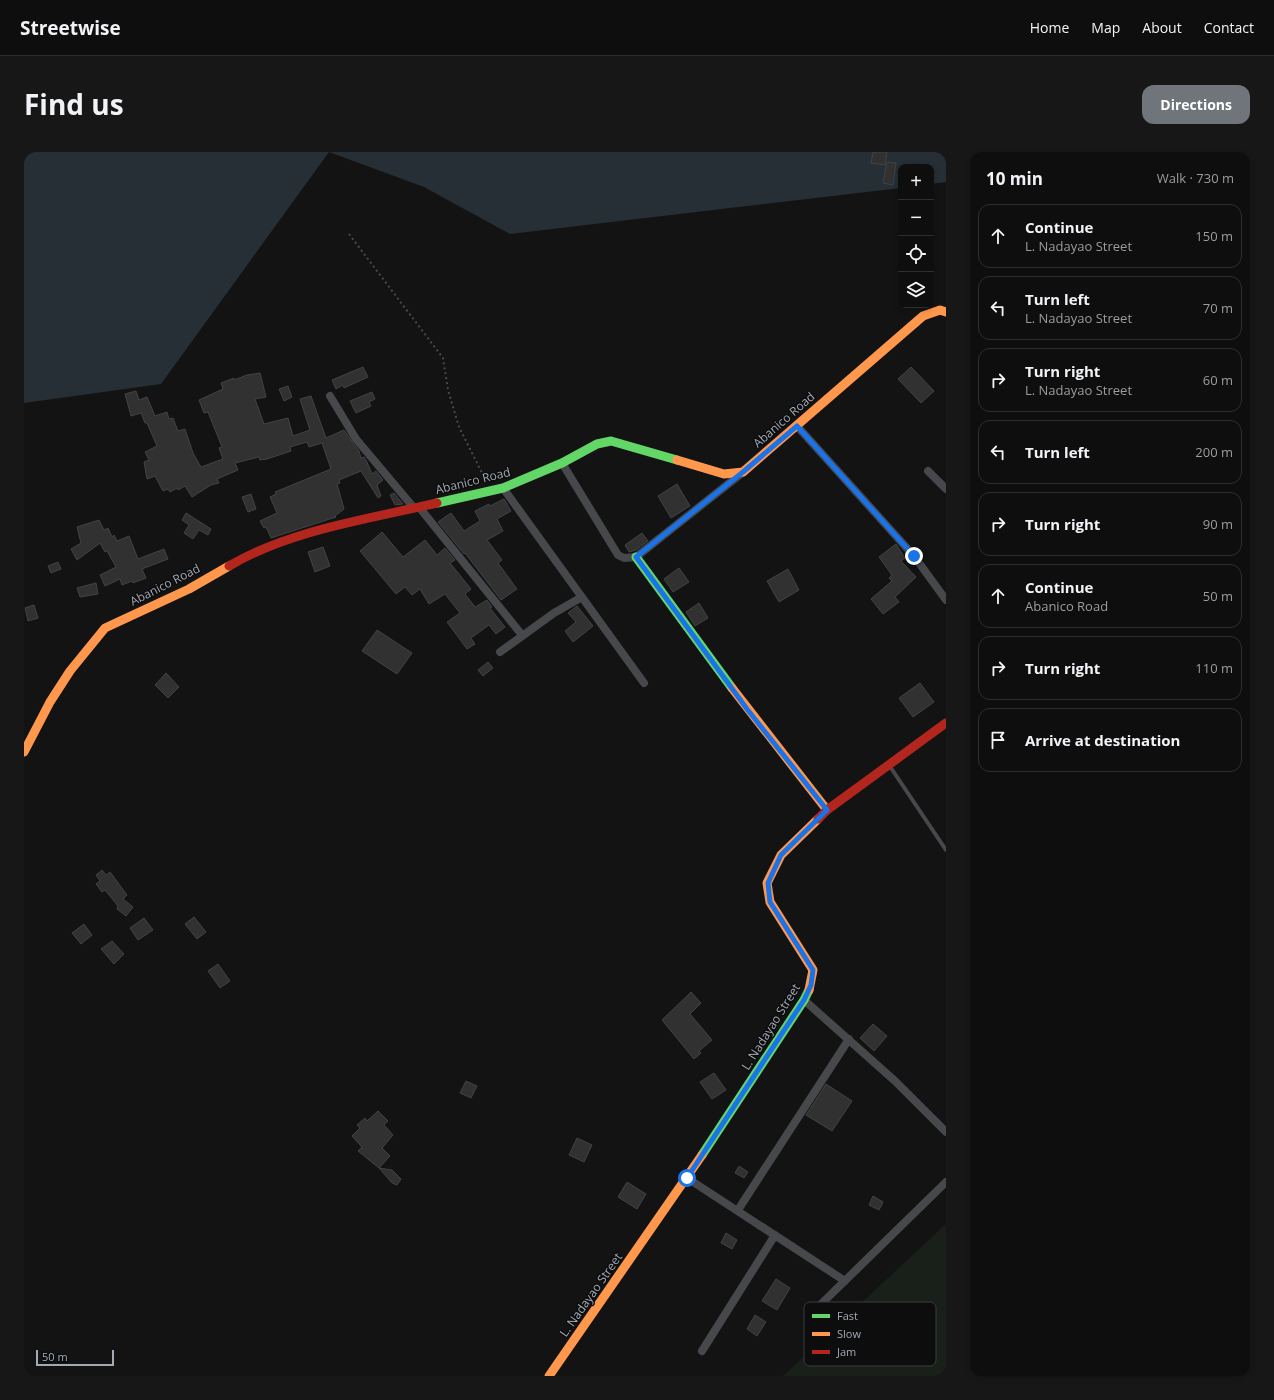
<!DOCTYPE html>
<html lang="en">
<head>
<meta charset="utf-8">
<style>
  :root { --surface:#0e0e0e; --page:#171717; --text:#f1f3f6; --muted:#9b9c9e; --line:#2e2e2e; --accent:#70757c }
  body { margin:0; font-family:"Open Sans",sans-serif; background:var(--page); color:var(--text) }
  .controls { position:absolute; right:12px; top:12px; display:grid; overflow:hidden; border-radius:8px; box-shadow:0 2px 6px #0003 }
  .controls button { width:36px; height:36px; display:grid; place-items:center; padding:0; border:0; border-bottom:1px solid var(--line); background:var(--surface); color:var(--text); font:20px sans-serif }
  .scale { position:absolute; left:12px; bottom:10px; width:78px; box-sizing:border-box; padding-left:4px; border:2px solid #a2aab5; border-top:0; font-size:11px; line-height:14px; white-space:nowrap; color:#a2aab5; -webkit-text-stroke:3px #0d0d0e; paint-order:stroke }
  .stop { position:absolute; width:12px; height:12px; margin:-9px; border:3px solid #1a73e8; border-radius:50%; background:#fff }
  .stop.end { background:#1a73e8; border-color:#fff; box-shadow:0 1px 4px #0008 }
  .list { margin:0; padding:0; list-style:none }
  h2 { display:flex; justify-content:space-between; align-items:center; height:52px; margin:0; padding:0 16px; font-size:17px }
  h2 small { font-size:13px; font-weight:400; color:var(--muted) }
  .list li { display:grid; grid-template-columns:26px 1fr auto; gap:12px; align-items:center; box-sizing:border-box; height:64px; margin:0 8px 8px; padding:0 8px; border:1px solid var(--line); border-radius:12px }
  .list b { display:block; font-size:15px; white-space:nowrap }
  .list p { margin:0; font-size:13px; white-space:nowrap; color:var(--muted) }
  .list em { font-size:13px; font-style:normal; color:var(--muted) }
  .icon { flex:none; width:22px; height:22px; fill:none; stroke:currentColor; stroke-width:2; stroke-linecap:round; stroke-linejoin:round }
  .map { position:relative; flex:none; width:922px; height:1224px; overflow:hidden; border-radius:12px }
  header { display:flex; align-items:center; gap:24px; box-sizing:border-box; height:56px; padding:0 20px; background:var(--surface); border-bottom:1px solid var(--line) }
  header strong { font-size:19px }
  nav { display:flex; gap:22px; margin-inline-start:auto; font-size:14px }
  .intro { display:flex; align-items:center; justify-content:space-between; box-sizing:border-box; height:96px; padding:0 24px }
  h1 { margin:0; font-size:28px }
  .button { padding:10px 18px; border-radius:12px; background:var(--accent); color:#fff; font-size:14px; font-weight:700 }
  main { display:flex; gap:24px; padding:0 24px }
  aside { flex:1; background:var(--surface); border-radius:12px; box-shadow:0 2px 6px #0003 }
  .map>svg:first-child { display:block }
</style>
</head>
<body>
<header>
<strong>Streetwise</strong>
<nav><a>Home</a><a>Map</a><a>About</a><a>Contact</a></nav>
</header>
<div class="intro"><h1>Find us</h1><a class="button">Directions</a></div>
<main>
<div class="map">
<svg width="922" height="1224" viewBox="0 0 922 1224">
  <rect width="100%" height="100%" fill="#131313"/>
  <!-- green -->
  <path fill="#192019" d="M922 1072V1224H759Z"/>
  <!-- water -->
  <path fill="#252f35" d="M0 0H922V30L907 32V15H877V36L486 82 400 35 305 0 137 232 0 251Z"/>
  <!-- building -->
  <path fill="#313132" stroke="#414347" d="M849 0H863L861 13 847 11Z
    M863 10 872 11 869 33 859 31Z
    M339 215 344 225 320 236 319 233 312 237 308 228Z
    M887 215 910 239 897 251 874 227Z
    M236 221 242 245 231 247 240 272 264 266 269 284 286 278 276 247 287 244 302 286 320 278 335 299 337 306 340 305 342 308 348 322 352 319 359 328 353 333 357 344 354 346 337 319 315 328 316 331 313 332 320 357 311 364 312 365 247 386 242 375 240 376 236 369 253 361 246 345 252 342 251 340 307 317 298 291 285 295 283 290 266 295 267 299 243 307 236 308 235 305 211 311 214 318 193 327 195 331 187 333 168 345 161 334 154 338 153 336 146 340 144 337 139 339 131 324 123 327 120 310 125 308 121 300 133 294 123 271H121L117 261 107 264 101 242 112 239 115 248 123 245 131 264 143 260 145 267 149 266 154 279 161 277 169 301 177 315 199 307 195 296 198 295 184 260 180 261 175 248 199 237 197 231 210 226V228L223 223Z
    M264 234 268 245 260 249 255 237Z
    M348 240 351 247 345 250 347 254 332 261 326 249Z
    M653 332 666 354 647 366 634 344Z
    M370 341 379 352 371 353 366 343Z
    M227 342 232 357 224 360 218 345Z
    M480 347 487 359 473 367 479 379 463 388 478 408 474 411 493 437 477 448 441 401 440 402 414 370 427 361 440 379 456 369 451 359 465 352 466 354Z
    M162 361 187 377 184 383 175 378 169 387 160 381 165 373 158 368Z
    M75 368 80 378 84 376 88 385 90 383 93 389 105 384 114 407 140 397 144 407 118 417 122 426 109 431 108 429 98 433 96 427 81 434 76 423 92 415 83 399 81 400 76 391 53 408 47 397 57 391 53 375Z
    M358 380 379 405 401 388 413 403 421 396 431 408 426 411 447 437 441 442 451 455 463 448 468 455 466 456 481 475 472 482 465 473 447 486 451 492 443 497 423 470 436 461 421 442 405 452 396 437 388 443 381 435 372 442 336 399Z
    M618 381 624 389 612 398 605 400 601 393Z
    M872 392 881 406 877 409 892 425 871 445 875 450 859 462 847 447 868 429 865 426 868 423 855 405Z
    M299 395 306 414 291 420 284 400Z
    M34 410 37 417 27 421 24 414Z
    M655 416 665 430 649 440 640 427Z
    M764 417 775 438 755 450 743 429Z
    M72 431 74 442 56 445 53 436Z
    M675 451 684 466 671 474 662 460Z
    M10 453 14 466 4 469 1 456Z
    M553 454 569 474 549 490 541 479 552 470 544 461Z
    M353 478 388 501 373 522 338 499Z
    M464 510 469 516 459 524 454 518Z
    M142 521 155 535 144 546 131 533Z
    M896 531 910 550 889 565 875 546Z
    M78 718 82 723 86 720 103 743 99 747 109 755 102 764 93 757 94 754 81 738 78 740 72 732 76 729 72 723Z
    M170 765 182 780 173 787 161 772Z
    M120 766 129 778 114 788 106 776Z
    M60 772 68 783 57 792 48 781Z
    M88 789 100 802 90 812 77 797Z
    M194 812 206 829 196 836 184 819Z
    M667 840 677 851 666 862 688 888 675 899 677 901 670 907 638 868Z
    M849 872 863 884 850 899 836 886Z
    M690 921 702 938 688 947 676 930Z
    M442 929 453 934 447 946 436 941Z
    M802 932 828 949 808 979 782 963Z
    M354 959 364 969 360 973 369 983 358 996 366 1004 355 1016 368 1018 377 1027 373 1033 368 1031 355 1016 334 999 338 995 328 984 336 976 333 973 341 966 343 969Z
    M553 986 568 993 560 1010 545 1003Z
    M715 1014 724 1020 720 1026 711 1021Z
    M603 1030 622 1042 613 1057 594 1045Z
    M849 1044 859 1050 855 1058 845 1053Z
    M702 1081 713 1088 708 1097 697 1091Z
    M752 1127 766 1136 753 1158 738 1149Z
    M731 1163 742 1170 733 1184 723 1177Z"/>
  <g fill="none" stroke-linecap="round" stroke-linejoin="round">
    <!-- path -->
    <path stroke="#484a4d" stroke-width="2" stroke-dasharray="2 3" stroke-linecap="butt" d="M325 82 419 206 424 238 435 275 462 329"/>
    <!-- lane -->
    <path stroke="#46484c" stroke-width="4" d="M865 613 922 698"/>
    <!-- street -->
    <path stroke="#46484c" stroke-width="8" d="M306 244 332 287 390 356
      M773 274 890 404 922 448
      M538 311 594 403 600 406 612 405 718 321
      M904 319 922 337
      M479 336 620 531
      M395 355 498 483
      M476 500 530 461 558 445
      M780 848 871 929 922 980
      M663 1026 821 1129
      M714 1058 825 887
      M790 1159 922 1030
      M678 1199 751 1083"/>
    <!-- fast -->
    <path stroke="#63d668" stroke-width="9" d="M413 351 479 336 538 311 573 292 587 289 653 308
      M612 405 708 536
      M678 1003 780 848 785 838"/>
    <!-- slow -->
    <path stroke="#ff974d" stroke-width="9" d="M653 308 700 322 719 320 899 164 916 158 922 160
      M708 536 803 658
      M0 600 26 550 46 519 81 476 165 437 205 414
      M785 838 789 818 746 750 743 731 757 703 794 667
      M525 1224 678 1003"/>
    <!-- jam -->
    <path stroke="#b3261e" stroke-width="9" d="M205 414C266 378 345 367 413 351
      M794 667 803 658 922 571"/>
  </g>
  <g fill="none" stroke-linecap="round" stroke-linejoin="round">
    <!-- route -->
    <path stroke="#1a73e8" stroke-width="5" d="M663 1026 780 848 787 833 789 818 746 750 744 731 757 703 803 658 723 557 612 405 719 320 773 274 890 404"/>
  </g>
  <g text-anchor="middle" stroke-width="3" stroke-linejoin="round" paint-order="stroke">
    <!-- street labels -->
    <g font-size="12" fill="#a2aab5" stroke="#0d0d0e">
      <text transform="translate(760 268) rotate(-41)" y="4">Abanico Road</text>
      <text transform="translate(449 329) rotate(-14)" y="4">Abanico Road</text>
      <text transform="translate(141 433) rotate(-27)" y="4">Abanico Road</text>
      <text transform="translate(747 875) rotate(-58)" y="4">L. Nadayao Street</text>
      <text transform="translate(567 1143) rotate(-55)" y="4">L. Nadayao Street</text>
    </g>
  </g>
  <!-- legend -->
  <rect x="780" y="1150" width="132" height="64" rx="6" fill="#0d0d0e" stroke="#3a3c40" stroke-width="1"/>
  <rect x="788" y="1162" width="18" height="4" fill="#63d668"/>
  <rect x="788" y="1180" width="18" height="4" fill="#ff974d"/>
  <rect x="788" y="1198" width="18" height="4" fill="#b3261e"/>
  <g font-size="11" fill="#a2aab5">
    <text x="813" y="1168">Fast</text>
    <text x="813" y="1186">Slow</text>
    <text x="813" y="1204">Jam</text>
  </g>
</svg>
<div class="controls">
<button>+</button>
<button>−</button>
<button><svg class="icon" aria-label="locate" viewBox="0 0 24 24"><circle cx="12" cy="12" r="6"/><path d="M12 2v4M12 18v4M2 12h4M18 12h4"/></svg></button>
<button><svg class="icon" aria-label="layers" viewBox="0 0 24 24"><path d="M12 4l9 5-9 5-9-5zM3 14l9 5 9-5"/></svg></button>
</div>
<div class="scale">50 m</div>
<div class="stop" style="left:663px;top:1026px"></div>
<div class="stop end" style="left:890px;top:404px"></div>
</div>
<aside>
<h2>10 min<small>Walk · 730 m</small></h2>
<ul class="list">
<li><svg class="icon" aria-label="ahead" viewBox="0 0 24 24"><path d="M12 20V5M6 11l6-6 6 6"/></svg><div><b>Continue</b><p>L. Nadayao Street</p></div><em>150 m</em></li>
<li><svg class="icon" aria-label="left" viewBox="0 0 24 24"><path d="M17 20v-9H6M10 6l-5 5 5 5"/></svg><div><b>Turn left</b><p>L. Nadayao Street</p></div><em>70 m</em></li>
<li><svg class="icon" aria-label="right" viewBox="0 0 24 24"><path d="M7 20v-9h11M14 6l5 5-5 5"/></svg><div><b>Turn right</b><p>L. Nadayao Street</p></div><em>60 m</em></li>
<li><svg class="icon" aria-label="left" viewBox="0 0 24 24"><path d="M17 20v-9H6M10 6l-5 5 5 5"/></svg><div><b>Turn left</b></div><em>200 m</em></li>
<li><svg class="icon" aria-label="right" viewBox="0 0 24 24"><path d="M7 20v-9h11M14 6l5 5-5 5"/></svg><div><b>Turn right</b></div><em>90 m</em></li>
<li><svg class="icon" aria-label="ahead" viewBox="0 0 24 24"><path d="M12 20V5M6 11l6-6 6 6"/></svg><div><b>Continue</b><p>Abanico Road</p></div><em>50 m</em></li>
<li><svg class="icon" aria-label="right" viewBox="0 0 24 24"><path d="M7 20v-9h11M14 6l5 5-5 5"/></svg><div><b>Turn right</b></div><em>110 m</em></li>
<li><svg class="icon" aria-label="arrive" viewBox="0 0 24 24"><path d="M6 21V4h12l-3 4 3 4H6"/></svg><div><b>Arrive at destination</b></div></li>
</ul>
</aside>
</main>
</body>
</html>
